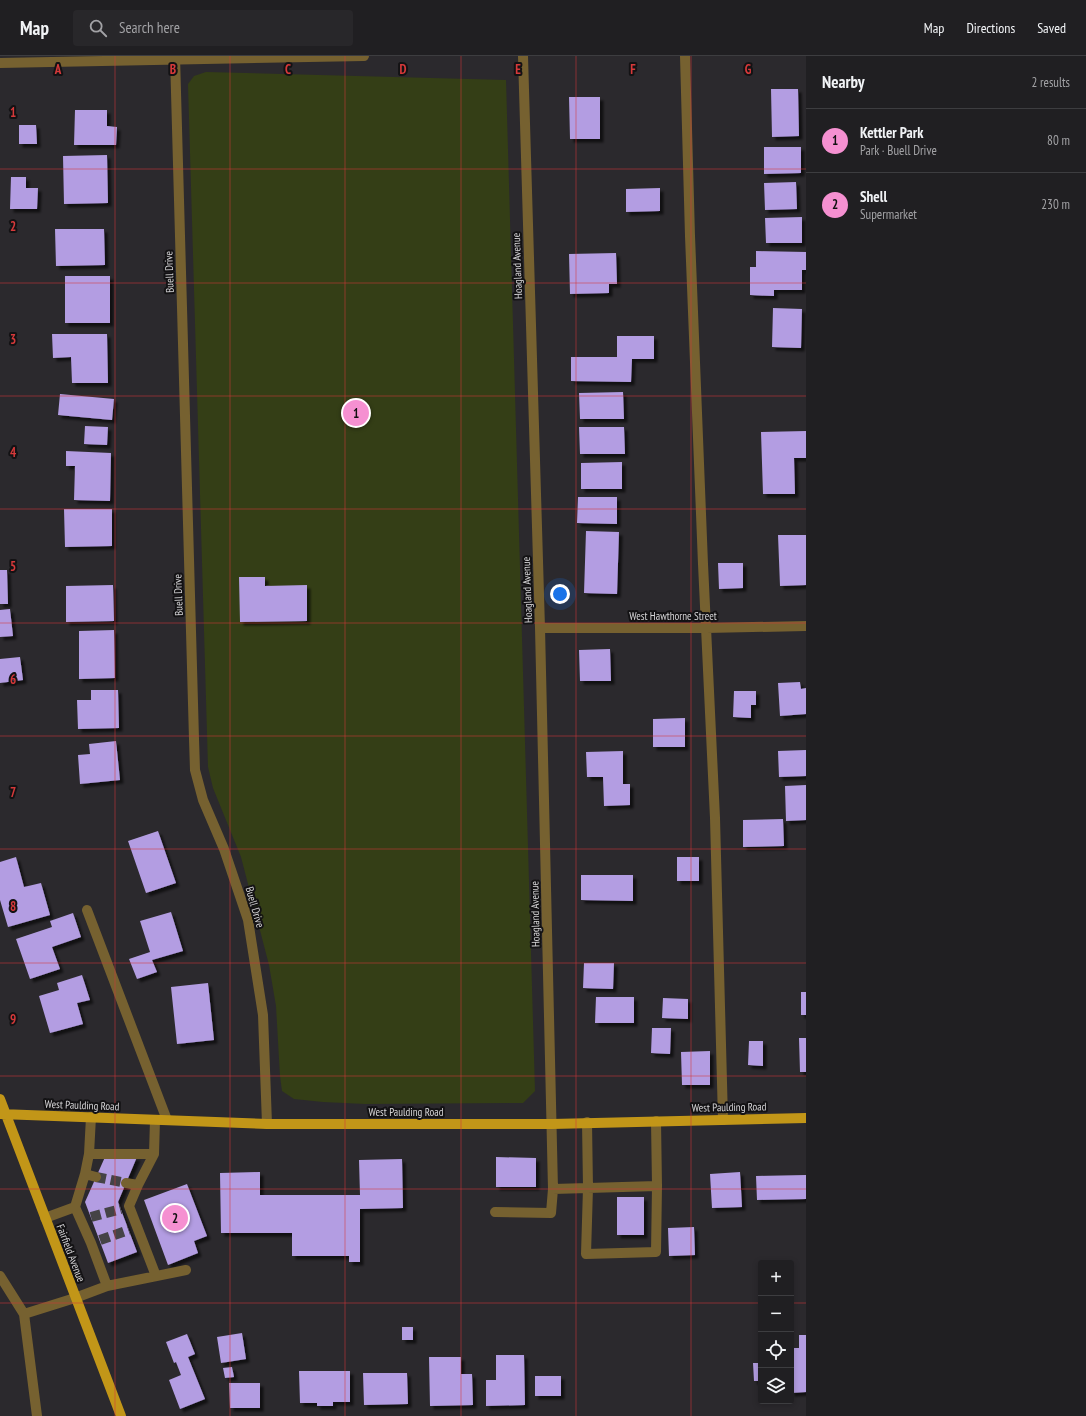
<!DOCTYPE html>
<html lang="en">
<head>
<meta charset="utf-8">
<style>
  :root { --surface:#201f22; --page:#28272a; --text:#f1f3f6; --muted:#a2a2a5; --line:#3d3d40; --accent:#f590d1 }
  body { margin:0; font-family:"PT Sans Narrow",sans-serif; background:var(--page); color:var(--text) }
  .controls { position:absolute; right:12px; bottom:12px; display:grid; overflow:hidden; border-radius:4px; box-shadow:0 2px 6px #0003 }
  .controls button { width:36px; height:36px; display:grid; place-items:center; padding:0; border:0; border-bottom:1px solid var(--line); background:var(--surface); color:var(--text); font:20px sans-serif }
  .you { position:absolute; left:560px; top:538px; width:14px; height:14px; margin:-10px; border:3px solid #fff; border-radius:50%; background:#1a73e8; box-shadow:0 0 0 6px #1a73e833 }
  .badge { display:grid; place-items:center; width:26px; height:26px; border-radius:50%; background:var(--accent); color:#111; font-size:13px; font-weight:700 }
  .pin { position:absolute; translate:-50% -50%; border:2px solid #fff; box-shadow:0 1px 4px #0006 }
  .list { margin:0; padding:0; list-style:none }
  h2 { display:flex; justify-content:space-between; align-items:center; height:52px; margin:0; padding:0 16px; font-size:17px }
  h2 small { font-size:13px; font-weight:400; color:var(--muted) }
  .list li { display:grid; grid-template-columns:26px 1fr auto; gap:12px; align-items:center; box-sizing:border-box; height:64px; padding:0 16px; border-top:1px solid var(--line) }
  .list b { display:block; font-size:15px; white-space:nowrap }
  .list p { margin:0; font-size:13px; white-space:nowrap; color:var(--muted) }
  .list em { font-size:13px; font-style:normal; color:var(--muted) }
  .icon { flex:none; width:22px; height:22px; fill:none; stroke:currentColor; stroke-width:2; stroke-linecap:round; stroke-linejoin:round }
  .map { position:relative; flex:none; width:806px; height:1360px; overflow:hidden }
  header { display:flex; align-items:center; gap:24px; box-sizing:border-box; height:56px; padding:0 20px; background:var(--surface); border-bottom:1px solid var(--line) }
  header strong { font-size:19px }
  nav { display:flex; gap:22px; margin-inline-start:auto; font-size:14px }
  .search { width:280px; height:36px; background:var(--page); display:flex; align-items:center; gap:10px; box-sizing:border-box; padding:0 14px; border-radius:4px; color:var(--muted); font-size:15px }
  main { display:flex }
  aside { flex:1; background:var(--surface) }
  .map>svg:first-child { display:block }
</style>
</head>
<body>
<header>
<strong>Map</strong>
<div class="search"><svg class="icon" aria-label="search" viewBox="0 0 24 24"><circle cx="10" cy="10" r="6"/><path d="M15 15l6 6"/></svg>Search here</div>
<nav><a>Map</a><a>Directions</a><a>Saved</a></nav>
</header>
<main>
<div class="map">
<svg width="806" height="1360" viewBox="0 0 806 1360">
  <defs>
    <filter id="shadow"><feDropShadow dx="3.5" dy="3.5" stdDeviation="1" flood-color="#0009"/></filter>
  </defs>
  <rect width="100%" height="100%" fill="#2b292d"/>
  <!-- green -->
  <path fill="#343e16" d="M206 16 506 24 535 1035 523 1047 365 1048 323 1046 294 1043 282 1035 280 1020 276 950 269 909 241 801 213 732 208 711 188 28 194 20Z"/>
  <!-- building -->
  <path fill="#b39de2" filter="url(#shadow)" d="M771 33H798L799 80 772 81Z
    M569 41H600V83H570Z
    M75 54H107V70L117 71 116 89H74Z
    M19 69H36L37 88H19Z
    M764 91H801V117L764 118Z
    M107 99 108 147 64 148 63 100Z
    M11 121H26V132H38L37 153H10Z
    M796 126 797 153 765 154 764 127Z
    M660 132V155L626 156V133Z
    M802 161V187H766L765 162Z
    M55 173H104L105 209 56 210Z
    M756 195 806 196V214H802V234H774V240L750 239V211H756Z
    M616 197 617 228H609V237L570 238 569 198Z
    M65 220H110V267H65Z
    M773 252 802 253 801 292 772 291Z
    M52 278H107L108 327H72L71 301 53 302Z
    M617 280H654V303H632L631 326 571 325V301H617Z
    M623 336 624 363H580L579 337Z
    M60 338 114 343 112 364 58 359Z
    M85 370 108 371 107 389 84 388Z
    M579 371H624L625 398H580Z
    M806 375V402H794L795 438H763L761 376Z
    M66 395 111 397 110 445 74 444 75 410H66Z
    M622 406V433H581V407Z
    M578 441H617V468L577 467Z
    M64 453H112V490L65 491Z
    M586 475 619 476 617 538 584 537Z
    M778 479H806V529L780 530Z
    M718 507H743V532L719 533Z
    M0 514H7L8 548H0Z
    M239 521H265V530L307 529V565L240 566Z
    M113 529 114 565 66 566V530Z
    M10 553 13 580 0 581V554Z
    M114 574 115 622 79 623V575Z
    M610 593 611 625H580L579 594Z
    M20 601 23 624 0 627V603Z
    M800 626 801 633 806 632V658L780 660 778 627Z
    M91 634H118L119 672 78 673 77 644H91Z
    M734 635H756V649H751V662L733 661Z
    M685 662V691H653V663Z
    M116 685 120 724 80 728 78 699 90 698 89 688Z
    M806 694V720L779 721 778 695Z
    M623 695V728H630V749L604 750 603 721H587L586 696Z
    M806 729V764L786 765 785 730Z
    M783 763 784 790 743 791V764Z
    M158 775 176 827 146 837 128 785Z
    M16 801 24 831 41 827 50 859 8 871 0 844V806Z
    M677 801H699V825H677Z
    M581 819H633V845L581 844Z
    M171 856 183 895 152 904 157 916 137 923 129 903 150 896 140 865Z
    M73 857 81 881 52 891 60 913 30 923 16 883 52 871 50 865Z
    M584 907H614L613 933 583 932Z
    M82 919 90 944 77 947 83 968 50 977 39 940 59 934 57 927Z
    M208 927 214 984 177 988 171 931Z
    M801 936H806V959H801Z
    M596 941H634V967H595Z
    M663 942 688 943V963L662 962Z
    M652 972H671L670 998 651 997Z
    M799 982H806V1016H800Z
    M749 985H763V1010L748 1009Z
    M710 995V1029H682L681 996Z
    M105 1101H137L118 1146 137 1196 108 1207 85 1146Z
    M496 1101 536 1102V1131H496Z
    M402 1103 403 1152 360 1153V1206H349V1200H292V1177H221L220 1117 260 1116V1139H360L359 1104Z
    M740 1116 742 1151 712 1152 710 1118Z
    M806 1119V1143L757 1144 756 1120Z
    M187 1128 207 1180 194 1185 198 1197 168 1209 144 1144Z
    M617 1141H644V1179H617Z
    M694 1171 695 1199 669 1200 668 1172Z
    M402 1271H413V1284H402Z
    M242 1277 246 1303 221 1307 217 1281Z
    M187 1278 195 1298 188 1301 205 1343 180 1353 169 1324 181 1319 176 1306 174 1307 166 1286Z
    M799 1279H806V1336L791 1337V1292H799Z
    M496 1299H524L525 1349 486 1350V1324H496Z
    M429 1301H461V1318H472L473 1349 430 1350Z
    M753 1307H761V1325H754Z
    M232 1311 234 1321 225 1322 223 1312Z
    M299 1315H350V1346H333V1350H317V1347H300Z
    M363 1317H407L408 1348 364 1349Z
    M535 1320H561V1340H535Z
    M229 1327H260V1352H230Z"/>
  <g fill="none" stroke-linecap="round" stroke-linejoin="round">
    <!-- minor-tunnel -->
    <path stroke="#454346" stroke-width="10" stroke-dasharray="10 5" stroke-linecap="butt" d="M96 1121 126 1127
      M91 1161 121 1153
      M100 1184 129 1174"/>
    <!-- minor -->
    <path stroke="#766130" stroke-width="10" d="M175 0 194 683 195 714 203 744 224 793 248 864 263 959 267 1068
      M685 0 690 180 703 508 715 762 723 1064
      M0 7 364 0
      M540 572H706L806 570
      M87 854 167 1064
      M155 1064 154 1098 138 1129 129 1150 156 1220
      M656 1065 657 1130
      M89 1098H154
      M85 1118 96 1121
      M126 1127 138 1129
      M553 1133 588 1132 586 1198 656 1196 657 1130 588 1132 587 1066
      M495 1156 551 1157 553 1133 540 572 523 0
      M45 1162 75 1151 85 1118 89 1098 91 1061
      M0 1220 24 1258 37 1360
      M107 1230 186 1214
      M24 1258 75 1242 107 1230 91 1187 75 1151"/>
    <!-- major -->
    <path stroke="#c29618" stroke-width="10" d="M0 1043 121 1360
      M0 1058 267 1068H552L806 1062"/>
  </g>
  <!-- grid -->
  <path fill="none" stroke="#d6393a" stroke-width="1" stroke-opacity="0.55" d="M115 0V1360M230 0V1360M345 0V1360M461 0V1360M576 0V1360M691 0V1360M0 113H806M0 227H806M0 340H806M0 453H806M0 567H806M0 680H806M0 793H806M0 907H806M0 1020H806M0 1133H806M0 1247H761M791 1247H806"/>
  <g text-anchor="middle" stroke-width="4" stroke-linejoin="round" paint-order="stroke">
    <!-- street labels -->
    <g font-size="11" fill="#d6d5d7" stroke="#131214">
      <text transform="translate(517 210) rotate(-92)" y="4">Hoagland Avenue</text>
      <text transform="translate(169 216) rotate(-92)" y="4">Buell Drive</text>
      <text transform="translate(527 534) rotate(-92)" y="4">Hoagland Avenue</text>
      <text transform="translate(178 539) rotate(-92)" y="4">Buell Drive</text>
      <text x="673" y="564">West Hawthorne Street</text>
      <text transform="translate(255 851) rotate(74)" y="4">Buell Drive</text>
      <text transform="translate(535 858) rotate(-91)" y="4">Hoagland Avenue</text>
      <text transform="translate(82 1049) rotate(2)" y="4">West Paulding Road</text>
      <text transform="translate(729 1051) rotate(-1)" y="4">West Paulding Road</text>
      <text x="406" y="1060">West Paulding Road</text>
      <text transform="translate(71 1197) rotate(69)" y="4">Fairfield Avenue</text>
    </g>
  </g>
  <g font-size="13" text-anchor="middle" font-weight="bold" fill="#d6393a" stroke="#131214" stroke-width="4" stroke-linejoin="round" paint-order="stroke">
    <text x="58" y="18">A</text>
    <text x="173" y="18">B</text>
    <text x="288" y="18">C</text>
    <text x="403" y="18">D</text>
    <text x="518" y="18">E</text>
    <text x="633" y="18">F</text>
    <text x="748" y="18">G</text>
    <text x="13" y="61">1</text>
    <text x="13" y="175">2</text>
    <text x="13" y="288">3</text>
    <text x="13" y="401">4</text>
    <text x="13" y="515">5</text>
    <text x="13" y="628">6</text>
    <text x="13" y="741">7</text>
    <text x="13" y="855">8</text>
    <text x="13" y="968">9</text>
  </g>
</svg>
<div class="controls">
<button>+</button>
<button>−</button>
<button><svg class="icon" aria-label="locate" viewBox="0 0 24 24"><circle cx="12" cy="12" r="6"/><path d="M12 2v4M12 18v4M2 12h4M18 12h4"/></svg></button>
<button><svg class="icon" aria-label="layers" viewBox="0 0 24 24"><path d="M12 4l9 5-9 5-9-5zM3 14l9 5 9-5"/></svg></button>
</div>
<div class="you"></div>
<div class="pin badge" style="left:356px;top:357px">1</div>
<div class="pin badge" style="left:175px;top:1162px">2</div>
</div>
<aside>
<h2>Nearby<small>2 results</small></h2>
<ul class="list">
<li><span class="badge">1</span><div><b>Kettler Park</b><p>Park · Buell Drive</p></div><em>80 m</em></li>
<li><span class="badge">2</span><div><b>Shell</b><p>Supermarket</p></div><em>230 m</em></li>
</ul>
</aside>
</main>
</body>
</html>
